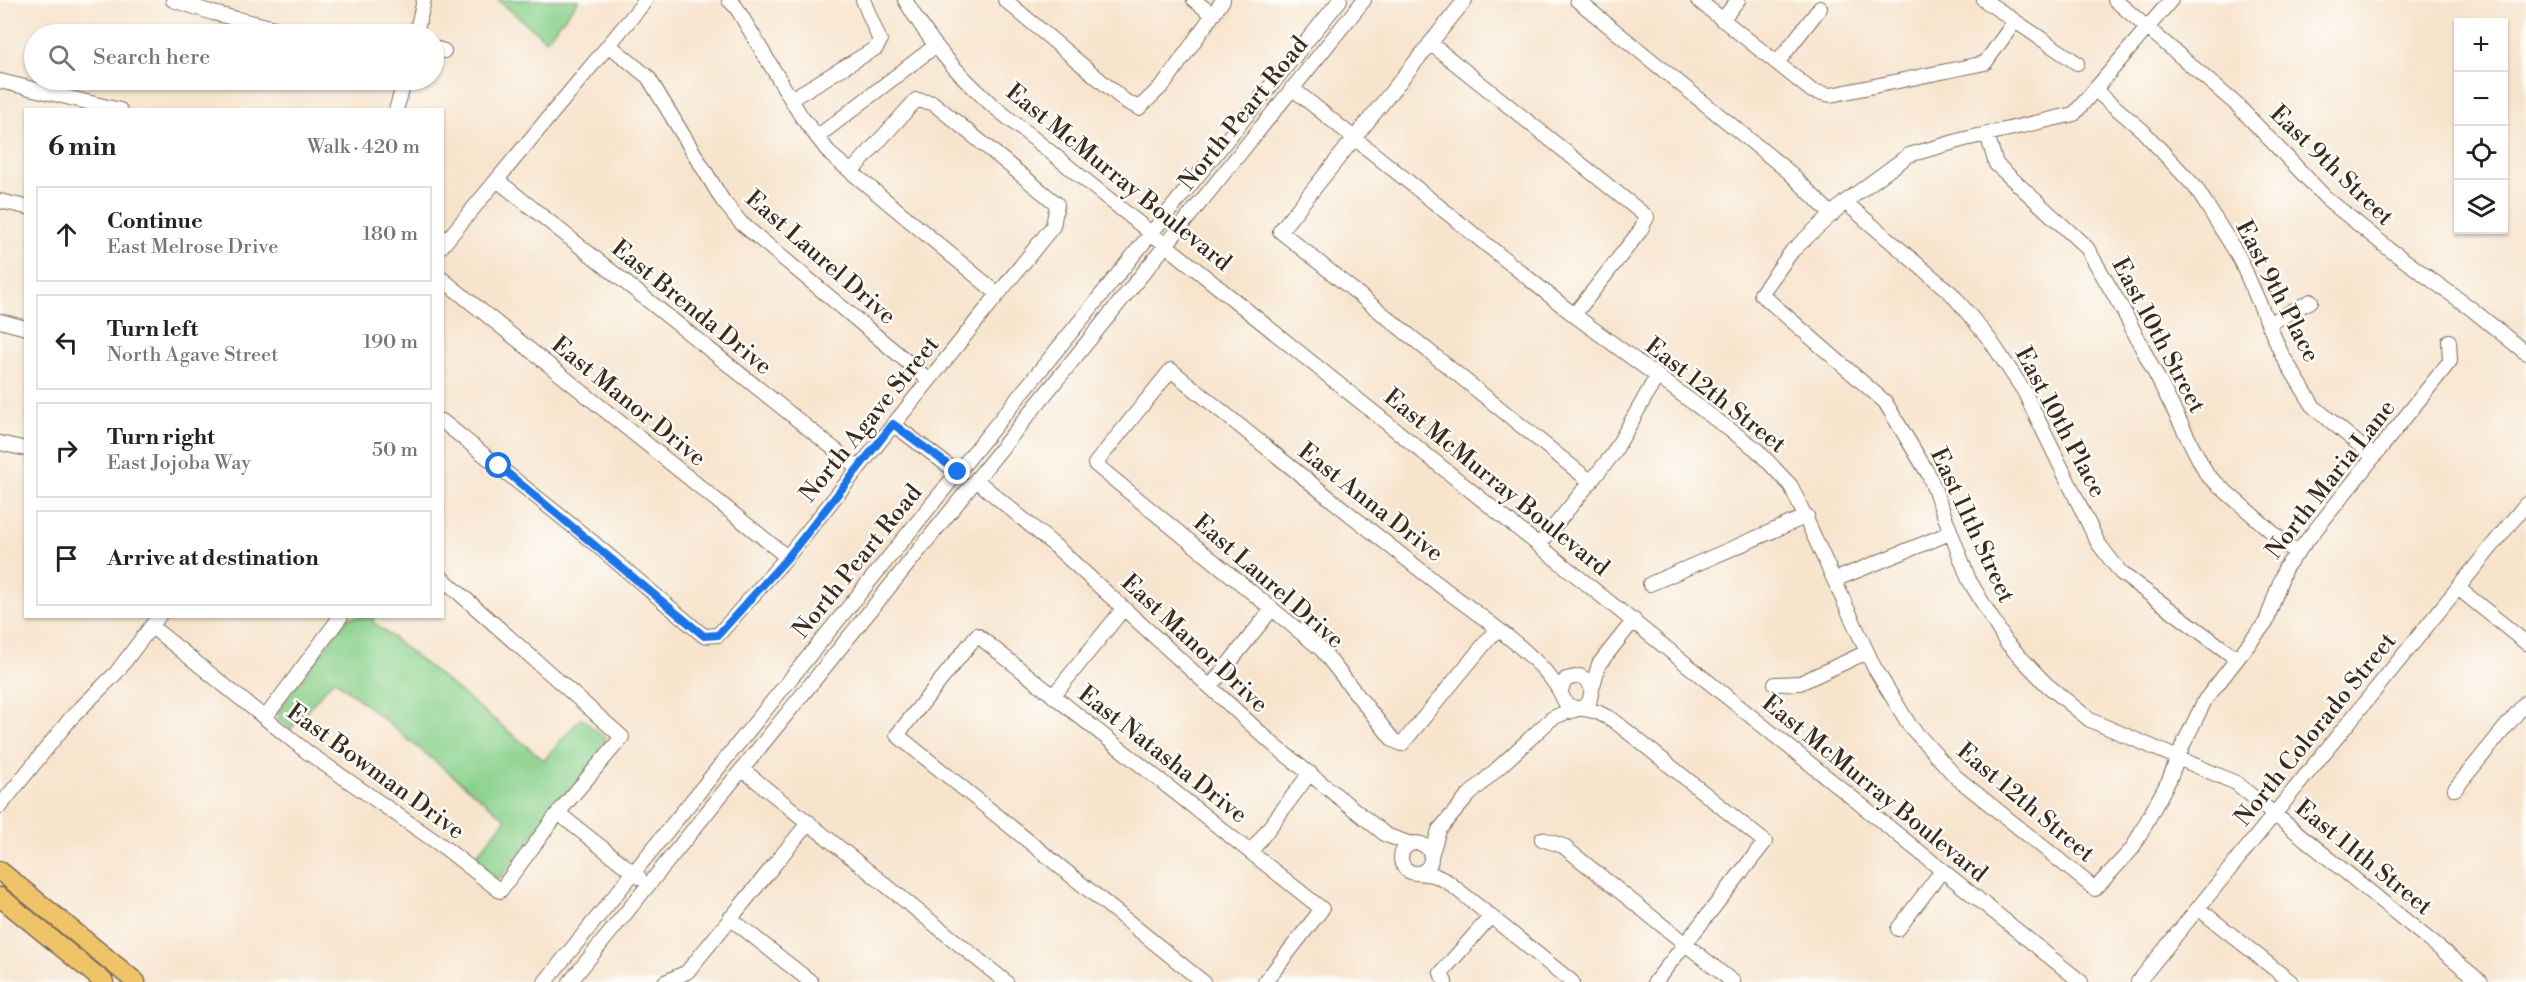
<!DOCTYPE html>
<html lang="en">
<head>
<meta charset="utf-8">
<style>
  :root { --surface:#fff; --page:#f2f2f2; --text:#222; --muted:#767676; --line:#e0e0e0 }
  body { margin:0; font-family:"Libre Bodoni",serif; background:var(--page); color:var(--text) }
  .controls { position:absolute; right:18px; top:18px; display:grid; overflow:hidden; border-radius:0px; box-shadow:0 2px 4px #0004 }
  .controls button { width:54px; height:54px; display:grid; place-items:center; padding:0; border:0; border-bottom:2px solid var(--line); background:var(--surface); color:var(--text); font:30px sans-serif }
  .stop { position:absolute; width:18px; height:18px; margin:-14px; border:4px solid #1a73e8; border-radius:50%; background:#fff }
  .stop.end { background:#1a73e8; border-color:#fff; box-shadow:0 2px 6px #0008 }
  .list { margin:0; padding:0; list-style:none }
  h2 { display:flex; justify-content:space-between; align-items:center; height:78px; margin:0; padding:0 24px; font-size:26px }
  h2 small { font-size:20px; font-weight:400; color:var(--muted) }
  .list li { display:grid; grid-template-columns:39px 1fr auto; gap:18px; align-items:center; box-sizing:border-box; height:96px; margin:0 12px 12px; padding:0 12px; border:2px solid var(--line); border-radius:0px }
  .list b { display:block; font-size:22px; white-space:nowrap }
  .list p { margin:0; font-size:20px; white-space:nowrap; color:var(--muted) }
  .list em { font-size:20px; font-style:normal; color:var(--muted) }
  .icon { flex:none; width:33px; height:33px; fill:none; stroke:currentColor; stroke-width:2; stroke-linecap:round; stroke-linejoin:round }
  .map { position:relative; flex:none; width:2526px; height:982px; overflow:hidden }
  .search { position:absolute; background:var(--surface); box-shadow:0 2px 4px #0004; left:24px; top:24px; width:420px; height:66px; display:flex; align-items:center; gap:15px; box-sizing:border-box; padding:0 21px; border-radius:33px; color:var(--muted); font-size:22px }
  .panel { position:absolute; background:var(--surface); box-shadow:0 2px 4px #0004; left:24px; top:108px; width:420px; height:510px; border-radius:0px }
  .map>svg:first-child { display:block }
</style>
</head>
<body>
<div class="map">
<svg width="2526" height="982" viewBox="0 0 2526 982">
  <rect width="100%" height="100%" fill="#fdfcf7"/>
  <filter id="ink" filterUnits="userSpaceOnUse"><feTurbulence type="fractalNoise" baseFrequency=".0167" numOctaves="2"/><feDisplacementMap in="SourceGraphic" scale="12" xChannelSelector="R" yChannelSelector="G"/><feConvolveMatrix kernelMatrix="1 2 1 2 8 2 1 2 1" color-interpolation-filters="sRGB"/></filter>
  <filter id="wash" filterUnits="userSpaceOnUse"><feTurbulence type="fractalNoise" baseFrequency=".008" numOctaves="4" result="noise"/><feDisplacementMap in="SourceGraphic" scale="24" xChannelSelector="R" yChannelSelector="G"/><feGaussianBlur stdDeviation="1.35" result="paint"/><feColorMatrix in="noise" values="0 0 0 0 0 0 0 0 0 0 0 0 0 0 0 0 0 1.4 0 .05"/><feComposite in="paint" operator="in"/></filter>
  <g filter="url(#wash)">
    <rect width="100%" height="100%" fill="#f7e4cd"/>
    <!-- green -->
    <path fill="#8ad18c" stroke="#627e55" stroke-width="1.5" d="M498 0H579L546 40Z
      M349 617H375L372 621 544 760 581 718 605 738V750L552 810 502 876 496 879 471 862 506 819 334 679 290 730 279 721V709Z"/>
  </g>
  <g filter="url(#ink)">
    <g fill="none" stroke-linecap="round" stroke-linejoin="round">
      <!-- minor casing -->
      <g stroke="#7d6b5b" stroke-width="16">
        <path id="minor" d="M173 0 213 13 299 34
          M729 0 736 7 801 116 831 155 998 294
          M905 0C931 44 955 71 992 105L2081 982
          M1005 0 1125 101 1139 108 1165 83 1223 0
          M1194 0 1213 15
          M1465 0 1280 231 1591 482
          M1577 0 1789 172 1832 215
          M1698 0 1812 91 1831 95 1985 63 2015 21
          M1984 0 2077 63
          M2115 0 2237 105 2326 198 2389 249 2469 307 2526 353
          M2171 0 2074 114 1965 139 1909 155 1845 202 1792 251 1761 294 1885 402 1929 475 1969 580 2006 642 2046 684 2090 720 2236 783 2481 982
          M1722 20 1738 0
          M416 34 424 0
          M1430 43 1647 217 1640 231 1574 315
          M609 45 648 77 723 201 741 223 929 380
          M434 48 444 51
          M1777 63 1820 8
          M0 81 120 110
          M1292 88 1574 315 1756 449 1791 486 1874 667 1910 726 1956 777 2095 889 2132 849 2169 780 2183 745 2205 700 2266 622 2285 568 2450 361 2449 341
          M2095 90 2142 130 2196 188 2239 257 2282 355 2314 407 2374 457
          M791 99 876 48 880 41 863 0
          M396 110 405 80
          M1987 134 1996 164 2087 248 2124 312 2207 475 2297 554
          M817 137 935 46
          M497 180 858 468
          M0 201 26 207
          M1845 202 1952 294 1990 340 2024 391 2098 543 2121 573 2237 659
          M442 246 646 0
          M442 279 787 557
          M0 321 26 328
          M2268 324 2311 301
          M442 421 595 544 704 636 718 635 787 557 1053 226 1057 204 933 103 916 100 851 172
          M893 424 958 473
          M0 443 26 449
          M976 480 1054 545 1275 746 1386 835 1411 844
          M1539 545 1613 454 1657 376
          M1834 580 1950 533
          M1650 584 1807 516
          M2458 588 2526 643
          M152 627 307 752 445 848 500 891 558 813 622 737 442 578
          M1496 630 1402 744 1393 740 1321 649 1095 464 1171 370C1259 442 1348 513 1438 584 1473 612 1539 653 1560 692
          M1775 684 1800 683 1867 652
          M1210 687 1272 609
          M1592 689 1599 664 1634 620
          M1053 696 1124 608
          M1580 708 1597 712 1613 720 1765 842 1655 982
          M265 718 341 616
          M743 770 1006 982
          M2455 789 2526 702
          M0 806 71 718 116 673 159 616
          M558 813 639 877
          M1542 839 1563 846 1733 982
          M1401 858a15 15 0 1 1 30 0a15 15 0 1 1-30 0Z
          M1251 852 1310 773
          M1431 856 1439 830 1469 795 1550 720C1562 711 1578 712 1589 703L1592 689 1588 681 1580 676 1566 679 1560 692 1566 704 1575 708
          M1418 873 1434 875 1448 882 1572 982
          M2199 909 2291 982
          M730 918 811 982
          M1898 929 1941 872
          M545 982 1340 0
          M570 982 1364 0
          M665 982 687 972 809 822
          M1203 982 897 735 977 635 1322 909 1265 982
          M1445 982 1441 973 1490 917
          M2138 982 2526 504"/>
      </g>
      <!-- major casing -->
      <g stroke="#7d6b5b" stroke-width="21">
        <path id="major" d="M0 871 136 982
          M0 897 104 982"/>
      </g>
      <!-- minor -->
      <use href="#minor" stroke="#fff" stroke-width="14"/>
      <!-- major -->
      <use href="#major" stroke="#efc469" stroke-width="18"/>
    </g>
  </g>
  <g fill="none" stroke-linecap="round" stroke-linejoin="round" filter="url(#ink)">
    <!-- route -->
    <path stroke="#1a73e8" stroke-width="8" d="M499 466 704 636 718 635 788 557 893 424 958 472"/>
  </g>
  <g text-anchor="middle" stroke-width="5" stroke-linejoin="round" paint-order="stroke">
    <!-- street labels -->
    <g font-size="24" fill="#3b2a1e" stroke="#fdfcf7">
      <text transform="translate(1243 113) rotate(-51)" y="8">North Peart Road</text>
      <text transform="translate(2332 165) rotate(44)" y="8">East 9th Street</text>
      <text transform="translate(1119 177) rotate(39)" y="8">East McMurray Boulevard</text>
      <text transform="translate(821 257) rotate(41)" y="8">East Laurel Drive</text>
      <text transform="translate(2278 291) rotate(63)" y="8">East 9th Place</text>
      <text transform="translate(692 307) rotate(39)" y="8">East Brenda Drive</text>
      <text transform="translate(2159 335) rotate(62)" y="8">East 10th Street</text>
      <text transform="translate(1716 395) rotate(38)" y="8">East 12th Street</text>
      <text transform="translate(629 401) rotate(39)" y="8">East Manor Drive</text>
      <text transform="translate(869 419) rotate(-51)" y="8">North Agave Street</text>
      <text transform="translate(2061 422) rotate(62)" y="8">East 10th Place</text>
      <text transform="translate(2330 479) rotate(-52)" y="8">North Maria Lane</text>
      <text transform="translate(1497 482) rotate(39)" y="8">East McMurray Boulevard</text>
      <text transform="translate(1371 502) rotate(38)" y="8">East Anna Drive</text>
      <text transform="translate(1973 525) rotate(65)" y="8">East 11th Street</text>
      <text transform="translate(857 561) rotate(-51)" y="8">North Peart Road</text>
      <text transform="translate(1269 581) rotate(41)" y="8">East Laurel Drive</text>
      <text transform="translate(1195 643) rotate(43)" y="8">East Manor Drive</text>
      <text transform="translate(2315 729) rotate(-51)" y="8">North Colorado Street</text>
      <text transform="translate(1163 754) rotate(38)" y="8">East Natasha Drive</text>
      <text transform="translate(376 771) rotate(36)" y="8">East Bowman Drive</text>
      <text transform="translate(1875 788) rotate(39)" y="8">East McMurray Boulevard</text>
      <text transform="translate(2026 802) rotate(40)" y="8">East 12th Street</text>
      <text transform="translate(2364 857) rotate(39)" y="8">East 11th Street</text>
    </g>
  </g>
</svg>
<div class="controls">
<button>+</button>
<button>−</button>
<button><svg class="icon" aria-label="locate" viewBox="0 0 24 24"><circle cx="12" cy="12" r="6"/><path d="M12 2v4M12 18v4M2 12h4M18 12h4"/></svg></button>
<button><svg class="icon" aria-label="layers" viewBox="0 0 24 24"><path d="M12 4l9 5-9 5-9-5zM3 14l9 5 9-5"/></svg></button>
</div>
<div class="stop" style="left:499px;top:466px"></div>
<div class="stop end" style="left:958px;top:472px"></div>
<div class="search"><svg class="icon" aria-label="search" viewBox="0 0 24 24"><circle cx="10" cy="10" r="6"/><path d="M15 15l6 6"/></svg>Search here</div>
<section class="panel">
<h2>6 min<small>Walk · 420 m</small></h2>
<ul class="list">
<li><svg class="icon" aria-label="ahead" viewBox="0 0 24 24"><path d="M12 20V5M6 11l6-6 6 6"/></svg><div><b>Continue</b><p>East Melrose Drive</p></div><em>180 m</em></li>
<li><svg class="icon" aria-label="left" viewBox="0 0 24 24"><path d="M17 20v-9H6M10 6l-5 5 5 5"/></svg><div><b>Turn left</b><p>North Agave Street</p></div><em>190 m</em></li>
<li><svg class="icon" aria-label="right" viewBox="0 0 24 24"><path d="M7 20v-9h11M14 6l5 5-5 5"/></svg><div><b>Turn right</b><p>East Jojoba Way</p></div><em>50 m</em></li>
<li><svg class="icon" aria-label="arrive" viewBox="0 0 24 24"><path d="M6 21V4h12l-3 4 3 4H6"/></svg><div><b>Arrive at destination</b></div></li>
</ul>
</section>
</div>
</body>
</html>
